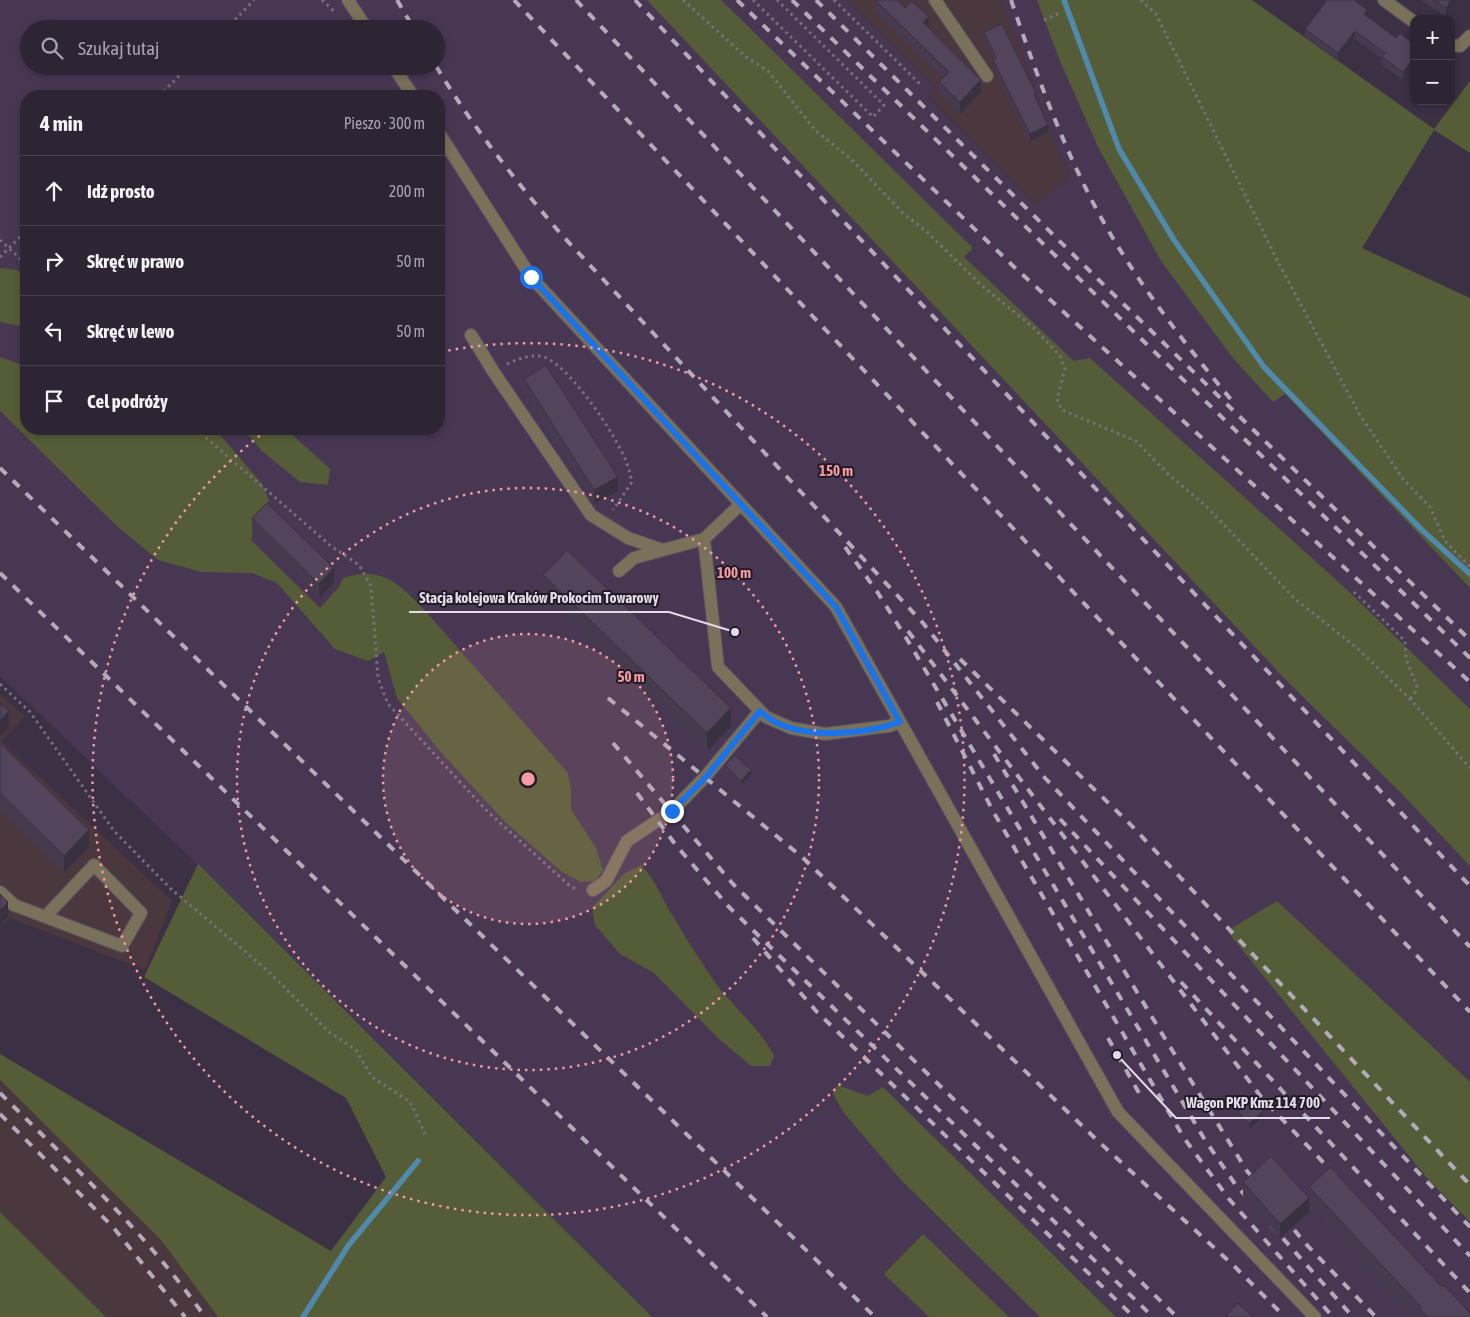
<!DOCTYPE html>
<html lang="pl">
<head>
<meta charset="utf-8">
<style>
  :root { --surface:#2d2434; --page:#393040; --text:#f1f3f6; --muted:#a7a4ac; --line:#48414f }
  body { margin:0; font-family:"Asap Condensed",sans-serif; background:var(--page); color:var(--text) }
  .controls { position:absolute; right:15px; top:15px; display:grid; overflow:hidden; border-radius:10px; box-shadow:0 2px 8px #0003 }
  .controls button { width:45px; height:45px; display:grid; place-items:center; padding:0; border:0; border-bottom:1px solid var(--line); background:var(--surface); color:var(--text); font:25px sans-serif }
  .stop { position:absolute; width:15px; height:15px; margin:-11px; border:4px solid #1a73e8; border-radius:50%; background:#fff }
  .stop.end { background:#1a73e8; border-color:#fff; box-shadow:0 1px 5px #0008 }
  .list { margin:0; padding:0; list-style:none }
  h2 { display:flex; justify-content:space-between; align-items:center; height:65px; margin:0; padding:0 20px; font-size:21px }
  h2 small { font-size:16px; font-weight:400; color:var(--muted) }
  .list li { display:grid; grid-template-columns:32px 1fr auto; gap:15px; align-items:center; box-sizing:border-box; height:70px; padding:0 20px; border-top:1px solid var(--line) }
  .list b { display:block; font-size:19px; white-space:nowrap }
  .list em { font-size:16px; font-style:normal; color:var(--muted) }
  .icon { flex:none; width:28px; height:28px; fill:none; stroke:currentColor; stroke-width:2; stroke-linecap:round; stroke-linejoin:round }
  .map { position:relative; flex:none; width:1470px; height:1317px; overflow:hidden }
  .search { position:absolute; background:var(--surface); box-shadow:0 2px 8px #0003; left:20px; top:20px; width:425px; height:55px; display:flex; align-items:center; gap:12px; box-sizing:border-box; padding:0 18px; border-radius:28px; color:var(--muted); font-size:19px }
  .panel { position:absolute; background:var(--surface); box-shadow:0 2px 8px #0003; left:20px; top:90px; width:425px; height:345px; border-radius:20px }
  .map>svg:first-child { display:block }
</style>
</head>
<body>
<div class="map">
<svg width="1470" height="1317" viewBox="0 0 1470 1317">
  <rect width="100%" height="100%" fill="#3c3045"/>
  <!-- industrial -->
  <path fill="#4b373e" d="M846 0H1002L1056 146 1071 175 1036 206 928 96 936 88Z
    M0 694 25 717 1 741 172 901 145 970 10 918 0 928Z
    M0 1080 161 1240 218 1317H106L0 1212Z"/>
  <!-- built -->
  <path fill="#473753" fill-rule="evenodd" d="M0 0H846L936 88 928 97 1036 206 1071 175 1056 146 1002 0H1071L1272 381 1470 588V1317H635L194 861 0 676ZM29 29H436V66H29ZM26 96H439V429H26Z"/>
  <!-- green -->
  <path fill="#545d37" d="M647 0H721L973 248 964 257 1074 361 1090 358 1344 587 1470 709V866L1402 794 1287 681Z
    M1037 0H1252L1434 129 1470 81V153L1434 130 1362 248 1470 298V588L1285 394 1273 402 1233 358 1161 261 1098 147 1060 61Z
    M0 268 17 270 26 277V329L25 327 0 322Z
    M0 357 20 364 26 359V429H215L263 485 269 501 258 517 251 540 320 608 339 587 343 578C385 565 401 586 428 614L568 773 571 790V809L596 848 603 870 595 881 581 882 562 872 505 822 440 751 397 698 384 652 368 661 335 649 277 583 252 573 201 572 158 560 118 527 0 411Z
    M243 429H286L330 469 328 485 300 482 262 451Z
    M198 864 652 1317H218L161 1240 0 1080V1054L331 1251 386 1177 346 1098 144 977Z
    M641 865C654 878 660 894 669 910 683 933 697 956 712 978 731 1006 759 1026 774 1056L770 1066H751L719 1039 654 973 620 954 595 925 592 908 624 874Z
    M1277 901 1470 1082V1222L1427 1178 1227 931Z
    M837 1085 868 1096 883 1087 1116 1317H1040L901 1180 844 1113 833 1094Z
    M0 1212 106 1317H0Z
    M923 1234 1009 1317H929L884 1274Z"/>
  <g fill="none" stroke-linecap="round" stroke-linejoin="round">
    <!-- stream -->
    <path stroke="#5189ac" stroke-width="5.5" d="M1064 0 1119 149 1174 240 1264 367 1422 530 1470 574
      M303 1317 348 1246 418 1161"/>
    <!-- minor casing -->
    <g stroke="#5a4f63" stroke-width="14">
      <path id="minor" d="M348 0 367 29
        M935 0 987 76
        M1384 0 1414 22
        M1451 45 1460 46 1470 36
        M393 66 413 96
        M439 133 531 277 836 607 1118 1112 1315 1317
        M471 335 493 371 591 515 628 538 663 550 704 539 741 504
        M704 539 718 667 766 717 791 728 825 734 889 726 900 722
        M619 571 634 558 663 550
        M593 890 606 881 627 841 672 811 705 777 760 711
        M0 892 14 905 122 946 141 913 94 865 45 917"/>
    </g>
    <!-- path -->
    <path stroke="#7a6f81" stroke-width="3" stroke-dasharray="2.5 4" stroke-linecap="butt" d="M322 0 336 13
      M683 0 746 57 768 71 816 131 850 158 904 214 926 231 981 285 1035 329 1060 356 1065 369 1057 399 1062 410 1136 441 1168 474 1206 506 1294 598 1357 648 1410 699 1470 768
      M753 0 873 117 884 105 777 0
      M834 0 921 85
      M1141 0 1156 14 1278 262 1360 415 1403 479 1430 507 1445 541 1470 567
      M1044 20 1058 14
      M226 29 254 0
      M159 96 189 66
      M0 240 26 264
      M507 364C518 359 528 355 540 356 566 359 619 439 627 464 630 470 630 476 632 482L613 510
      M196 429 331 546 359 565 371 586 378 678 388 704 486 810 570 886 578 890
      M1354 592 1405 641 1406 659 1417 685 1416 691 1410 699
      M0 684 30 712 114 831 170 888 268 971 329 1032 356 1050 372 1077 410 1102 425 1134"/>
    <!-- minor -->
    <use href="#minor" stroke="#79715a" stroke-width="12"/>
    <!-- rail -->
    <path stroke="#b3aaba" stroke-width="4" stroke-dasharray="9 9" stroke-linecap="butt" d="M397 0 414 29
      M514 0 1470 1012
      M576 0 1470 947
      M635 0 1470 886
      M737 0 1012 265 1470 682
      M792 0 1470 658
      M816 0 1107 288 1470 640
      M1011 0C1036 73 1062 145 1099 214 1136 281 1184 343 1233 402
      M436 66C472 126 515 180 560 233L923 623 1045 778 1470 1227
      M0 468 875 1317
      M845 547 878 593 908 641 1205 1140 1235 1184 1252 1203
      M0 573 767 1317
      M908 631 1262 1098 1339 1179
      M960 659 1130 824 1470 1185
      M608 698 802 857 1098 1141 1233 1265 1285 1317
      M937 702 994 813 1184 1138 1229 1199 1333 1317
      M613 743 733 884 1177 1317
      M994 754 1164 1037 1247 1171 1260 1186
      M637 793 675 844 729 907 1153 1317
      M1060 819 1470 1256
      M753 938 817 1012 1134 1317
      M1181 982 1470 1293
      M1108 1038 1139 1093
      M0 1093C72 1165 147 1234 205 1317
      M0 1114 113 1227 185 1317
      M1283 1216 1305 1243 1376 1317
      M1271 1225 1353 1317"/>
    <!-- path-bridge -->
    <path stroke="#7a6f81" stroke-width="3" stroke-dasharray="2.5 4" stroke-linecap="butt" d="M0 257 26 231"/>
  </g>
  <!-- wall -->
  <path fill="#463a4e" d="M875 0 929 28 981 92 960 114 939 94V82L943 78 875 11Z
    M1421 0H1458L1446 17Z
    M1367 17 1396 38 1414 44V66L1403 80 1382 65V59L1355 39 1338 61 1305 37V29Z
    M984 32 1036 100 1048 132 1030 141 993 67 994 60 984 40Z
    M524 379 618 491 594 504 524 393Z
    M252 518 334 582 319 598 252 532Z
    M543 575 731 727 707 751 543 594Z
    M0 743 89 848 64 873 0 811Z
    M725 765 751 775 741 785 725 770Z
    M1238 1112 1263 1116 1249 1129 1238 1116Z
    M1243 1182 1309 1212 1280 1238 1243 1196Z
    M1309 1187 1470 1317H1414L1309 1205Z"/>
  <!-- shaded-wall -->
  <path fill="#393040" d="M1451 0H1458L1446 17V8Z
    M1367 10V18L1364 14Z
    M929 17V29L923 22Z
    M1355 31V39L1338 61V53Z
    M1414 58V66L1403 80V72Z
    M981 80V92L960 114V102Z
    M1048 125V132L1030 141V134Z
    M618 477V491L594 504V490Z
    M334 568V582L319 598V584Z
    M731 708V727L707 751V733Z
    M9 711V728L0 737V720Z
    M751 770V775L741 785V781Z
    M89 830V848L64 873V856Z
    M8 902V916L0 925V911Z
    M1263 1111V1116L1249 1129V1124Z
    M1309 1198V1212L1280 1238V1224Z"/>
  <!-- building -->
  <path fill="#51445b" stroke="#393040" d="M875 0H897L905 8 912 1 929 17 923 22 981 80 960 102 939 82 949 72Z
    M1327 0H1354L1367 10 1364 14 1396 38 1400 33 1414 44V58L1403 72 1382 57 1385 53 1355 31 1338 53 1305 29Z
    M1435 0H1451L1446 8Z
    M1002 24 1036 93 1034 94 1048 125 1030 134 993 60 996 58 984 32Z
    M546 365 618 477 594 490 524 379Z
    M267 503 334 568 319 584 252 518Z
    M567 550 731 708 707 733 543 575Z
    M0 703 9 711 0 720Z
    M0 743 89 830 64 856 0 793Z
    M735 755 751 770 741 781 725 765Z
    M0 894 8 902 0 911Z
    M1252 1099 1263 1111 1249 1124 1238 1112Z
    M1271 1156 1309 1198 1280 1224 1243 1182Z
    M1330 1167 1442 1287 1444 1285 1470 1313V1317H1428L1419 1308 1421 1307 1309 1187Z
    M1238 1303 1253 1317H1225Z"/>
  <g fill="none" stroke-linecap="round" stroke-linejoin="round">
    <!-- route -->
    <path stroke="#1a73e8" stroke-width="6" d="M531 277 836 607 900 722C862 735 791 742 760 711L706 777 672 811"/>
  </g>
  <!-- distance rings -->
  <circle cx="528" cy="779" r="145" fill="#f49aa2" fill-opacity=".12"/>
  <g fill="none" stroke="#f49aa2" stroke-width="2.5" stroke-dasharray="2.5 5">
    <circle cx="528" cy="779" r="145"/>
    <circle cx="528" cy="779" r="291"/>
    <path d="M441 352A436 436 0 1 1 266 431"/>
  </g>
  <circle cx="528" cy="779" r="8" fill="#f49aa2" stroke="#201a24" stroke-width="2.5"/>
  <g font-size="15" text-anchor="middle" font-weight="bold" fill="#f49aa2" stroke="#201a24" stroke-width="4" stroke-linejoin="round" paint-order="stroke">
    <text x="836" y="476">150 m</text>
    <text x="734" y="578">100 m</text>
    <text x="631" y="682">50 m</text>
  </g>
  <!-- callouts -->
  <path fill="none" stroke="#e3dbe9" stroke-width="2" d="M735 632L669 612H409M1117 1055L1176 1118H1330"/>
  <g fill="#e3dbe9" stroke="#201a24" stroke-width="2">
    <circle cx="735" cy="632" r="5"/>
    <circle cx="1117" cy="1055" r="5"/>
  </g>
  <g font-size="15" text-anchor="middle" font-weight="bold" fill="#e3dbe9" stroke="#201a24" stroke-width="4" stroke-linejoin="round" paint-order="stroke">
    <text x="539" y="603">Stacja kolejowa Kraków Prokocim Towarowy</text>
    <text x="1253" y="1108">Wagon PKP Kmz 114 700</text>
  </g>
</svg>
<div class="controls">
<button>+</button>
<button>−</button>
</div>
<div class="stop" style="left:531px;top:277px"></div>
<div class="stop end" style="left:672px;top:811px"></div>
<div class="search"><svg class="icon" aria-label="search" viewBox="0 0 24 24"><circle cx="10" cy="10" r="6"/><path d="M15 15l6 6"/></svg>Szukaj tutaj</div>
<section class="panel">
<h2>4 min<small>Pieszo · 300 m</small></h2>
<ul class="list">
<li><svg class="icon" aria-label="ahead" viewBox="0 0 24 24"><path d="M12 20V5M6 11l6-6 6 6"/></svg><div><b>Idź prosto</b></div><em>200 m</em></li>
<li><svg class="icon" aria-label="right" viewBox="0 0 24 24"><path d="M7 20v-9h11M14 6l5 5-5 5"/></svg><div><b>Skręć w prawo</b></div><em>50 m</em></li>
<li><svg class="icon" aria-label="left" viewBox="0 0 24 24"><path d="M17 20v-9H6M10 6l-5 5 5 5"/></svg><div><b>Skręć w lewo</b></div><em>50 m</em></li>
<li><svg class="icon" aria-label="arrive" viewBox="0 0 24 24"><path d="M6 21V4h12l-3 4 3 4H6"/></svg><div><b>Cel podróży</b></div></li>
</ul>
</section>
</div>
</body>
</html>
